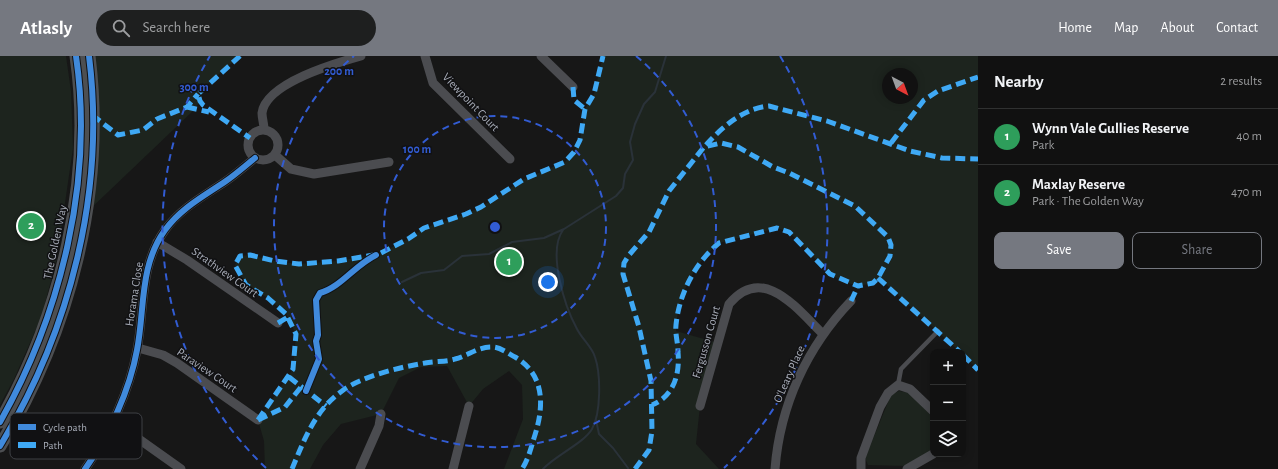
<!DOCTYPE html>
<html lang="en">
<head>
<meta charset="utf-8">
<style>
  :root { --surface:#111; --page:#1e1f1f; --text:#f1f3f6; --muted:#9c9d9f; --line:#303131; --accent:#757880 }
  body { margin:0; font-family:"Alegreya Sans",sans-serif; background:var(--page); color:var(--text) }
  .controls { position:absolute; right:12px; bottom:12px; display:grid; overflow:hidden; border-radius:8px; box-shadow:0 2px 10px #0003 }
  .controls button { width:36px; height:36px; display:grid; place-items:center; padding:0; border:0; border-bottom:1px solid var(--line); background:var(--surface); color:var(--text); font:20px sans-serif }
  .compass { position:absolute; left:882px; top:12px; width:36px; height:36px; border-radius:50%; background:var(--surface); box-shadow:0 2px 10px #0003; rotate:139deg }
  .you { position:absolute; left:548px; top:226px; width:14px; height:14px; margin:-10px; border:3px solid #fff; border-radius:50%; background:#1a73e8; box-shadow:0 0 0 6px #1a73e833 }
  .badge { display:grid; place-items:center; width:26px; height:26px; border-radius:50%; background:var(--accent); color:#fff; font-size:13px; font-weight:700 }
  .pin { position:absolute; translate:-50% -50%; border:2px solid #fff; box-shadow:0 1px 4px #0006 }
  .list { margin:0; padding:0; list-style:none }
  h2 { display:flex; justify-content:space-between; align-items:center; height:52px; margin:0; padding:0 16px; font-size:17px }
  h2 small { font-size:13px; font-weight:400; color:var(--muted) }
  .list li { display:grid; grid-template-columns:26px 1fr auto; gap:12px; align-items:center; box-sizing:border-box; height:56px; padding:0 16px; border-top:1px solid var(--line) }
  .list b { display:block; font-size:15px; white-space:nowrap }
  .list p { margin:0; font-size:13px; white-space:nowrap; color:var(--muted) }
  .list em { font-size:13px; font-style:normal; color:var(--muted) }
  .actions { display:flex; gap:8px; padding:12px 16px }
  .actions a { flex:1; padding:9px 0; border:1px solid var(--accent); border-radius:8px; text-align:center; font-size:14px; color:var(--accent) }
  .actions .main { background:var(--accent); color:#fff }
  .icon { flex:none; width:22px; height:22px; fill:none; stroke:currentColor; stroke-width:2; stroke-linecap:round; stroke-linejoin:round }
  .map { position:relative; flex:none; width:978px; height:413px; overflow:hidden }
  header { display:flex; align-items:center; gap:24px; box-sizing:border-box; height:56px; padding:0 20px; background:var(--accent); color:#fff }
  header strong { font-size:19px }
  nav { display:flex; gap:22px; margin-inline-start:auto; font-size:14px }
  .search { width:280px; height:36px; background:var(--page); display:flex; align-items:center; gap:10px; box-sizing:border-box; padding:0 14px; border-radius:22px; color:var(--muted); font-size:15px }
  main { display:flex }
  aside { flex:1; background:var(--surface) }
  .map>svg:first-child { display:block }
</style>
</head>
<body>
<header>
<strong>Atlasly</strong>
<div class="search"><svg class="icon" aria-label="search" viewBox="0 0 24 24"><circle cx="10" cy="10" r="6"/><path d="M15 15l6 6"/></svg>Search here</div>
<nav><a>Home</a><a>Map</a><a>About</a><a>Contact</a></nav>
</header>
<main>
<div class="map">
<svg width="978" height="413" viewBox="0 0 978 413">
  <rect width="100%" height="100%" fill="#171717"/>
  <!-- green -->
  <path fill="#1d241e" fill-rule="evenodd" d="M0 0H66L71 35 73 92 57 202 41 262 14 323 0 349Z
    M89 0H240L203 32 198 38 200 45 194 54 86 157Z
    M603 0H978V314L963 299V296H960L879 222C864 235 845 228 830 218L789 176 777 172 719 187C693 208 677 242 676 275L718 287 700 350 696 388 719 413H504L523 363 522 329 509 315 483 333 469 350 447 310 421 311 399 322 381 358 341 368 323 389 310 413H265L264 385 258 364 293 313 296 278 286 258 268 242 246 229 235 209 240 200 250 199 275 205 299 208 338 205 379 198 408 183 424 172 466 158 481 151 524 123 565 106 574 96 580 84 585 53 594 38ZM888 18H912V42H888Z
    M899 335 910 337 933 361V394L906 410 868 409 865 402 891 339Z"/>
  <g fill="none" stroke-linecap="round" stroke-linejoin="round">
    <!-- stream -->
    <path stroke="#2a3239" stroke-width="2" d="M402 226 421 217 444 214 462 200 489 198 512 186 544 182 564 173 616 140 623 132 625 118 633 104 630 86 635 68 644 48 655 36 666 0
      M596 364 599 378 613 392 628 412
      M543 413C556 399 584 387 592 373 601 357 601 319 595 301 592 291 582 283 577 273 565 251 547 196 563 174"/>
    <!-- service -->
    <path stroke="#4b4c50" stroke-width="4.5" d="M898 329 901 313 938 275"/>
    <!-- minor -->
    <path stroke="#4b4c50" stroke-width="9" d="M425 0 433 27 510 103
      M541 0 573 31
      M264 73C264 68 262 62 262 57 266 27 336 7 361 0
      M248 89a15 15 0 1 1 30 0a15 15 0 1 1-30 0Z
      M275 99 291 113 314 118 389 106
      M157 186 187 204 278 267
      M138 292 163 299 177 307 258 364
      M700 350 729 248C763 207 797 253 823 278
      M112 364 181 413
      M85 413C109 380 130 333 137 294 145 253 139 210 165 174 181 152 204 140 226 125 236 118 245 110 255 102
      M360 413 379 370 381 358
      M453 413 469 350
      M775 413C780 349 807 291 851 245
      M861 413V402L880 351 888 337 898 329 910 333 933 355
      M907 413 933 398"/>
    <!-- primary -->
    <path stroke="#4d4f52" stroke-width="13" d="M0 366C61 258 94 124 76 0
      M0 390C70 275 106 135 89 0"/>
    <!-- quiet -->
    <path stroke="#3fa9f5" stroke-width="5" stroke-dasharray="10 5" stroke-linecap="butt" d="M240 0 198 38 200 45 203 49 250 82
      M573 31 574 44 585 53
      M187 51 209 56
      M92 59 118 79 143 74 157 63 187 51 198 38
      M891 87 924 44 938 35 978 21
      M706 89C722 71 744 52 769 50L827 65 910 95 942 102 978 103
      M878 222 960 296
      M851 245 858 230
      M278 267 288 261
      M963 299 978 314
      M289 321 326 350
      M258 364 293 313 296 278 286 258 268 242 246 229 235 209 240 200 250 199 275 205 299 208 338 205 379 198 408 183 424 172 466 158 481 151 524 123 565 106 574 96 580 84 585 53 594 38 603 0
      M258 364 285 351 301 331
      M292 413C304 384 315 354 342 335 362 320 401 311 425 307 435 305 446 306 455 303 468 300 479 290 493 291 500 291 509 298 515 301 546 319 544 352 534 382 531 392 528 404 522 413
      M635 413 649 394 652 375 651 325 639 271 623 218 624 207 629 199 649 176 669 135 704 91 721 87 738 91 773 111 789 117 855 150 888 181 891 189 890 200 878 222 873 227 858 230 830 218 789 176 777 172 719 187C695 207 679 238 676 269 675 279 678 286 678 296 680 318 674 340 652 349"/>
    <!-- cycleway casing -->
    <g stroke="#111113" stroke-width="8">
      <path id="cycleway" d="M306 335 319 303 316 285 318 279 316 244 320 237C341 231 355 209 376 199
        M0 366C61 258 94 124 76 0
        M0 390C70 275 106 135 89 0
        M85 413C109 380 130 333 137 294 145 253 139 210 165 174 181 152 204 140 226 125 236 118 245 110 255 102"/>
    </g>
    <!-- cycleway -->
    <use href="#cycleway" stroke="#408adc" stroke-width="6"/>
  </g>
  <!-- distance rings -->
  <g fill="none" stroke="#325cd3" stroke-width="2" stroke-dasharray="7 5">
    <circle cx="495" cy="171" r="111"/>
    <path d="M636 0A221 221 0 1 1 354 0"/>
    <path d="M266 412A332 332 0 0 1 210 0M780 0A332 332 0 0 1 724 412"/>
  </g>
  <g text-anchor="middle" stroke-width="3" stroke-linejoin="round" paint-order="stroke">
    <!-- street labels -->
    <g font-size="12" fill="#a8adb8" stroke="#111113">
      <text transform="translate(471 46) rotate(46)" y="4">Viewpoint Court</text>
      <text transform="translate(55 186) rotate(-78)" y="4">The Golden Way</text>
      <text transform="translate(225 216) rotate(35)" y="4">Strathview Court</text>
      <text transform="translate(134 238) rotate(-81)" y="4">Horama Close</text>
      <text transform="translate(706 286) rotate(-74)" y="4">Fergusson Court</text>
      <text transform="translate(207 314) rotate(34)" y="4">Paraview Court</text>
      <text transform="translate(789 318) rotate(-66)" y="4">O'Leary Place</text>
    </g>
  </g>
  <!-- legend -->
  <rect x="10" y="357" width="132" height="46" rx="6" fill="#111113" stroke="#3e4045" stroke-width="1"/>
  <rect x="18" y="368" width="18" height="6" fill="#408adc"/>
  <rect x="18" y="386" width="18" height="6" fill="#3fa9f5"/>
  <g font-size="11" fill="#a8adb8">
    <text x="43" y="375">Cycle path</text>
    <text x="43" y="393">Path</text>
  </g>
  <circle cx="495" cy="171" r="6" fill="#325cd3" stroke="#111113" stroke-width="2"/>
  <g font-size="12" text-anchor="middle" font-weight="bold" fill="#325cd3" stroke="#111113" stroke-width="3" stroke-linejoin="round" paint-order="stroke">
    <text x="339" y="19">200 m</text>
    <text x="194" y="35">300 m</text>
    <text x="417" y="97">100 m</text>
  </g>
</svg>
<div class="controls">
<button>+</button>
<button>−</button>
<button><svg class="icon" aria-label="layers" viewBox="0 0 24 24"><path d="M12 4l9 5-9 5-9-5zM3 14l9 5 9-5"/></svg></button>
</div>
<svg class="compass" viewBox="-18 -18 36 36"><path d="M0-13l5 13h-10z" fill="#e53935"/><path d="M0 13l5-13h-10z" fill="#9c9d9f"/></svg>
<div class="you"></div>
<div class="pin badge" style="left:509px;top:206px;background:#2e9e5b">1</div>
<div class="pin badge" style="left:31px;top:170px;background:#2e9e5b">2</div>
</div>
<aside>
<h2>Nearby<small>2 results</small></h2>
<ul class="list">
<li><span class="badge" style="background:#2e9e5b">1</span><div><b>Wynn Vale Gullies Reserve</b><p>Park</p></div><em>40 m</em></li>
<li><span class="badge" style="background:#2e9e5b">2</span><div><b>Maxlay Reserve</b><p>Park · The Golden Way</p></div><em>470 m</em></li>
</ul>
<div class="actions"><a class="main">Save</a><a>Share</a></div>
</aside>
</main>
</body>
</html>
